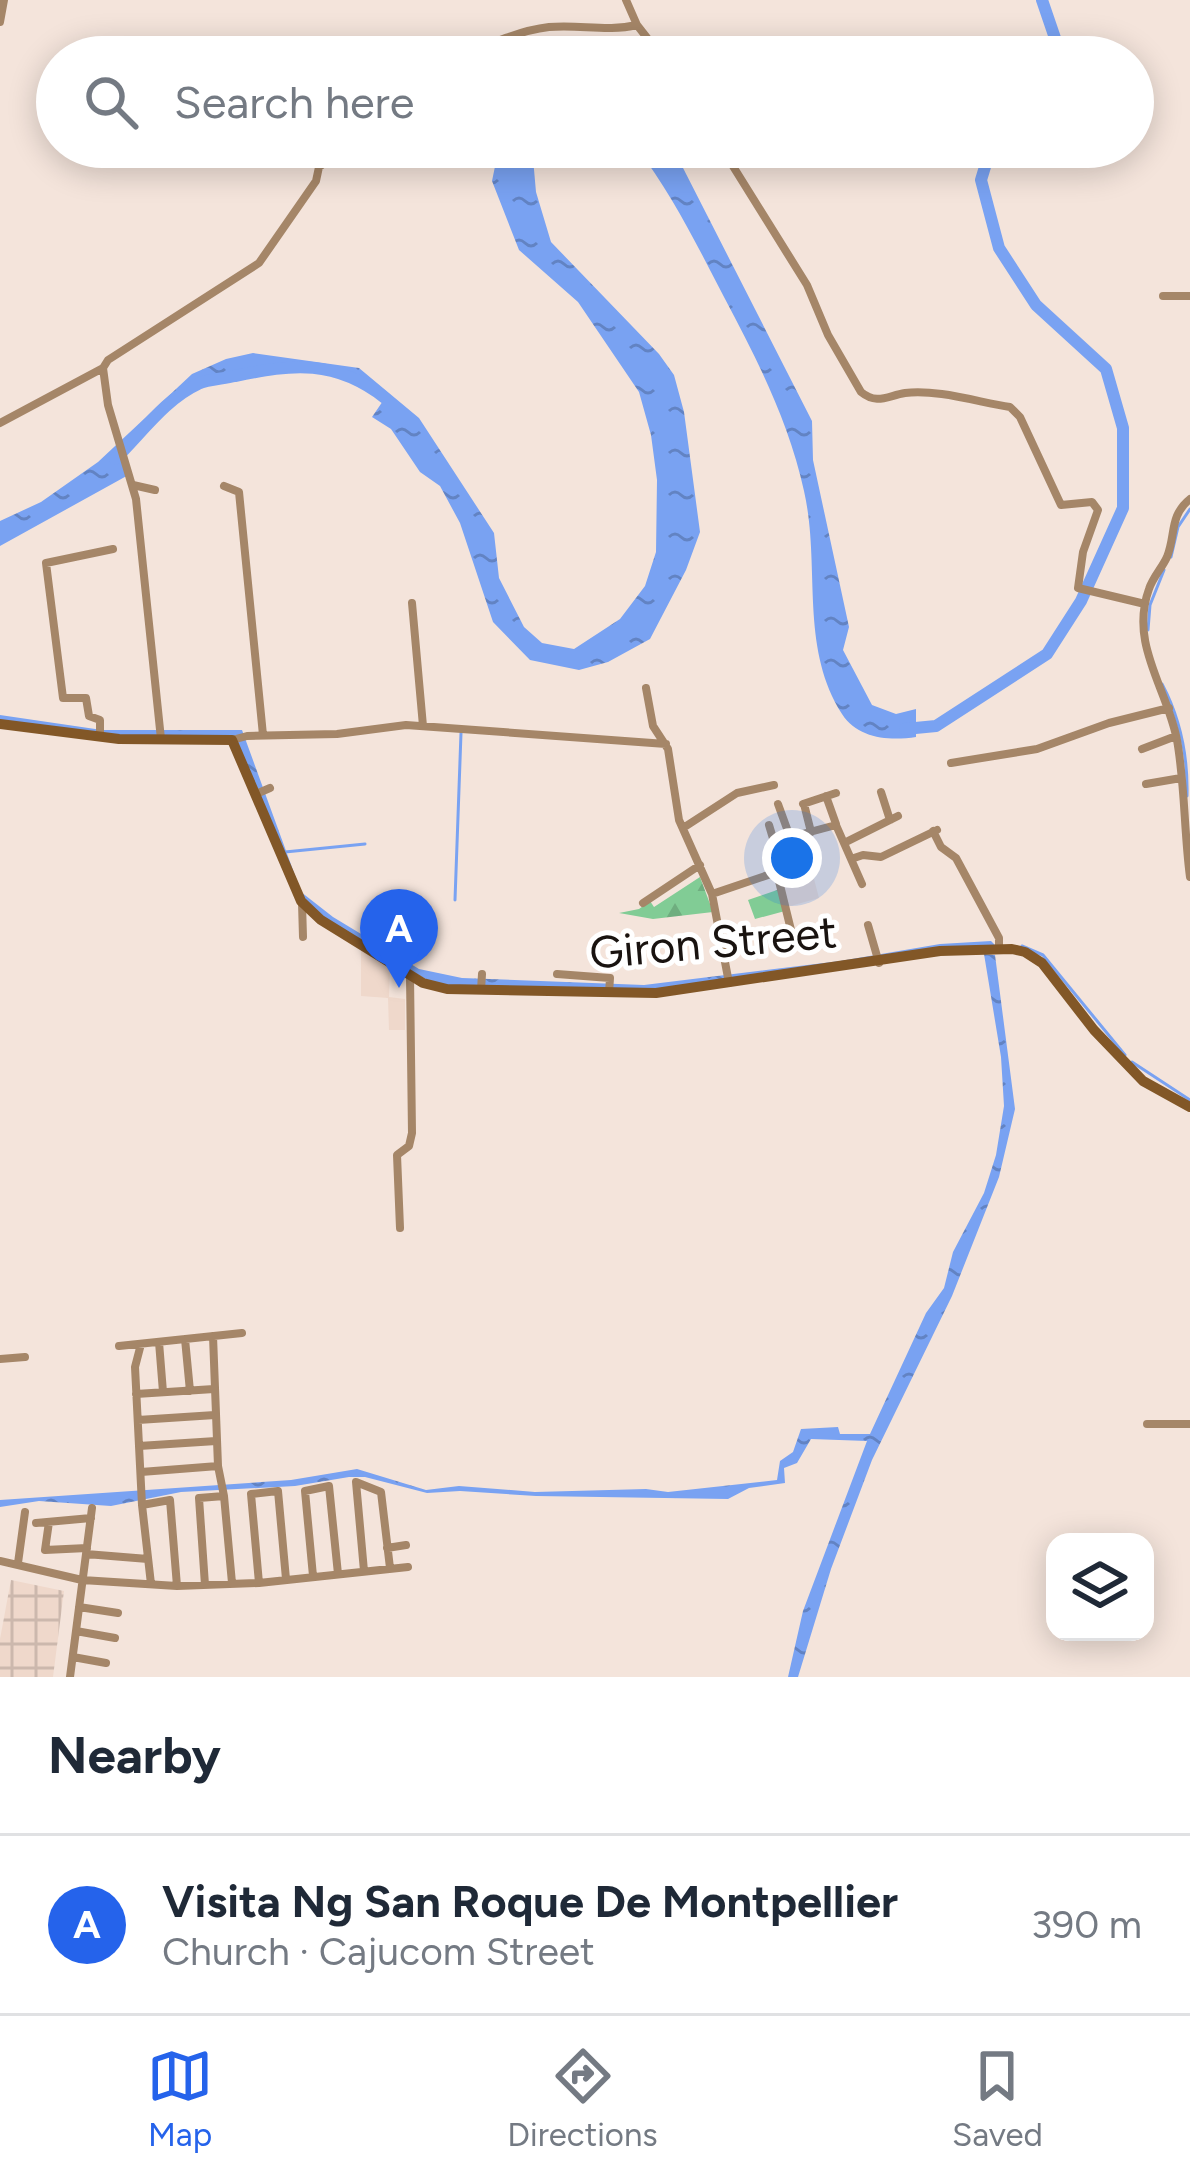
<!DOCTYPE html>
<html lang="en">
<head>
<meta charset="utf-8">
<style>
  :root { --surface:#fff; --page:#f2f2f3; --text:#1f2937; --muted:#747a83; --line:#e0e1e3; --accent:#2563eb }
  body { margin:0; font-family:Figtree,sans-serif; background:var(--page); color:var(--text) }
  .controls { position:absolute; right:36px; bottom:36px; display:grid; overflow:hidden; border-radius:24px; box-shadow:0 6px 30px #0003 }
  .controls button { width:108px; height:108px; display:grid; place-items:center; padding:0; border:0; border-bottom:3px solid var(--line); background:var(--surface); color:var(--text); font:60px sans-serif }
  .you { position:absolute; left:792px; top:858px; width:42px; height:42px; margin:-30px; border:9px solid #fff; border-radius:50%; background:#1a73e8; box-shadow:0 0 0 18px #1a73e833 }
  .badge { display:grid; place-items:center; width:78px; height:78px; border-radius:50%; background:var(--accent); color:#fff; font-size:39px; font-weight:700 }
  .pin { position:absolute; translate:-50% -99px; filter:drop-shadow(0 3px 6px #0008) }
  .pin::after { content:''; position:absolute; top:63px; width:42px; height:36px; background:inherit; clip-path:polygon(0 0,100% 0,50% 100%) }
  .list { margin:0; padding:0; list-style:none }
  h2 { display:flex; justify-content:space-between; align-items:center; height:156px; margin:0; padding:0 48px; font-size:51px }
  h2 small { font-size:39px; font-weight:400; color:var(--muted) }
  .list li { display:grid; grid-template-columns:78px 1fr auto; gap:36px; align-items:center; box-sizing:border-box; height:180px; padding:0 48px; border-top:3px solid var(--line) }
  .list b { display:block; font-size:45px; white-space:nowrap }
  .list p { margin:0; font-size:39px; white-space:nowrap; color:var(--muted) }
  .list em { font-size:39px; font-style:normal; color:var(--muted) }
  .icon { flex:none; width:66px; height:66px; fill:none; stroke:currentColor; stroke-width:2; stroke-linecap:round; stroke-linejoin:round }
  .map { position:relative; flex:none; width:1190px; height:1677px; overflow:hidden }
  .search { position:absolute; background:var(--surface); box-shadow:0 6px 30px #0003; left:36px; right:36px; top:36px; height:132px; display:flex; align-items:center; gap:30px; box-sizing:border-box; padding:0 42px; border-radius:66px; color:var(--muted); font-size:45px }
  .sheet { height:336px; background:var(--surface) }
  nav { display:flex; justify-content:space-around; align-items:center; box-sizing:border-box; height:168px; border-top:3px solid var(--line); background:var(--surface); font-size:33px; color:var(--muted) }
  nav a { display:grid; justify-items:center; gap:6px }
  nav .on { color:var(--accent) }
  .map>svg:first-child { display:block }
</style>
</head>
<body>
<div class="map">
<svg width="1190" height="1677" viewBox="0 0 1190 1677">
  <defs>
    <pattern id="industrial-grid" width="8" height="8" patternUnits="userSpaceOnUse" patternTransform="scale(3)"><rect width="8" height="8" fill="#efd8cb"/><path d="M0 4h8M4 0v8" fill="none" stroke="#ccb8ad"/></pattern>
    <pattern id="forest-firs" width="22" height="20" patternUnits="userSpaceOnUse" patternTransform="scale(3)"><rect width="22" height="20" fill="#81cc95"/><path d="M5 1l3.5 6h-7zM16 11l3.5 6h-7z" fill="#6fae7f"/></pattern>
    <pattern id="water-ripples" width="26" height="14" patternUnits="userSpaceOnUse" patternTransform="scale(3)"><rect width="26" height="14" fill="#79a2f2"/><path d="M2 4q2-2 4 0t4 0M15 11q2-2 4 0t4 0" fill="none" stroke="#6283c3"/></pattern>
  </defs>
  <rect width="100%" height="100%" fill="#f4e4db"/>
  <!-- built -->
  <path fill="#efd8cb" d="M808 856 819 898 787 907 776 865Z
    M361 947 390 967 389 997 405 999V1030H389L388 998 361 996Z"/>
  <!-- industrial -->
  <path fill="url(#industrial-grid)" d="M11 1580 64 1591 53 1677H0V1639Z"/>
  <!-- forest -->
  <path fill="url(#forest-firs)" d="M700 877 713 912 653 919 619 913 639 909 650 901 654 907Z
    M780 889 785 911 755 919 748 900Z"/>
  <!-- water -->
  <path fill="url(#water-ripples)" d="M499 147H532L536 192 551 242 659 354 674 375 684 412 700 532 686 570 650 639 608 662 579 670 530 660 493 622 460 523 440 486 420 472 391 429 372 417 385 398C335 358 293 364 234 377 223 379 208 379 197 384 168 398 143 430 121 454L132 473 0 546V521L41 502 98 462 192 374 226 359 253 353 359 368 419 418 494 533 499 578 524 627 542 643 574 649 620 619 645 586 656 552 657 480 651 435 639 392 578 302 519 250 492 181Z
    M636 147H666L681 164 812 421 813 460 849 627 843 650 872 705 896 714 916 709V737C890 741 858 739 842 714 799 646 821 566 804 491 789 422 757 359 724 297 697 245 672 194 636 147Z
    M0 715 102 730H242L301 892 333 917 419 969 462 978 644 985 840 961 940 944 991 941 995 945 668 989 436 985 333 925 301 896 236 738 105 735 0 720Z
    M984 954 995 955 1015 1109 999 1177 952 1296 872 1460 831 1569 798 1677H788L803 1611 867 1441 811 1439 797 1463 784 1468 785 1483 749 1488 728 1499 536 1496 460 1491 427 1493 365 1477H349L295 1486 181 1492 111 1506 39 1501 0 1507V1500L291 1480 357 1469 426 1490 459 1486 535 1492 646 1489 668 1492 777 1480 780 1461 793 1452 801 1429 838 1427 840 1434H870L926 1313 944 1288 953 1252 984 1193 996 1155 1004 1106 1001 1057Z"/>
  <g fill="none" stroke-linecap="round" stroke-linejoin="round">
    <!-- stream -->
    <path stroke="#79a2f2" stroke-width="3" d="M1171 557 1178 527 1190 509
      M1148 630 1150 605 1164 570
      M1162 684C1181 720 1188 756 1187 796
      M285 852 365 844
      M455 900 461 733
      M1022 946 1043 955 1125 1055
      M1132 1062 1190 1100"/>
    <!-- river -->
    <path stroke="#79a2f2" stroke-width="12" d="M1042 0 1056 41 1049 57
      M115 459C140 435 165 399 198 384 208 379 223 379 235 376 293 364 335 359 385 398
      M905 729 936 726 1047 654 1081 601 1123 508V428L1106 369 1036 305 999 248 981 180 991 147"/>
    <!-- street -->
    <path stroke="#a58668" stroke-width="8" d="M626 0 637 25 662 57
      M0 22 4 0
      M466 57C488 43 523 30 549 27 579 24 607 32 637 25
      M721 147 807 285 828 335 861 392C877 405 887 396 905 393 937 389 978 402 1010 407L1020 417 1061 505 1092 502 1098 510 1083 552 1078 588 1145 604
      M1163 296H1190
      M0 423 103 368
      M133 485 155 490
      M224 486 239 492 263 735
      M1190 499C1169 516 1176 535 1167 557 1162 568 1153 577 1149 589 1129 644 1167 688 1177 740 1185 785 1184 832 1190 877
      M412 603 423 726
      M646 688 653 726 668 749 679 820 712 894 729 983
      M100 737V720L89 716 86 698H63L46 563 113 549
      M161 739 136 499 108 405 103 368 108 360 259 263 316 181 319 167 345 147
      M232 740 247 736 337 734 406 725 666 744
      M1142 749 1176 736
      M951 763 1037 749 1109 723 1169 708
      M1146 784 1181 778
      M881 792 890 820
      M256 794 270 788
      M826 796 836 824
      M778 804 790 837
      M803 804 836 793
      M804 804 811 832
      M769 825 775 845
      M683 828 737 793 774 785
      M933 831 941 847 956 858 999 938V948
      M844 843 898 816
      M851 859 863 855 881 857 937 830
      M712 894 777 872
      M302 903 303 937
      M643 903 700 865
      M868 925 879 963
      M792 934 775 865 776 841 836 825 862 884
      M557 974 610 978 609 993
      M481 990 482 974
      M400 1228 397 1155 409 1146 412 1133 410 976
      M213 1336 218 1466 224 1496
      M185 1339 190 1391
      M159 1342 163 1392
      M141 1344 135 1367 142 1505
      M119 1346 242 1333
      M0 1359 25 1357
      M136 1394 214 1389
      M138 1420 215 1415
      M1147 1424H1190
      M139 1446 216 1441
      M141 1472 218 1466
      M36 1523 91 1518
      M387 1548 406 1545
      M45 1550 87 1548
      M45 1550 49 1522
      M86 1554 148 1559
      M0 1561 82 1580 177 1586 259 1583 408 1567
      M18 1563 25 1512
      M364 1571 356 1482 381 1492 390 1568
      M313 1576 305 1491 329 1486 338 1574
      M259 1583 251 1494 278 1491 286 1579
      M151 1584 142 1505 170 1500 177 1586
      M205 1585 199 1498 224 1496 232 1583
      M79 1607 118 1613
      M76 1631 115 1638
      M73 1657 106 1663
      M70 1677 92 1508"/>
    <!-- secondary -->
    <path stroke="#825727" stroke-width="10" d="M0 724 119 739 232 740 301 901 321 920 423 983 447 989 656 993 940 951 1012 949 1025 952 1042 963 1094 1030 1143 1081 1190 1107"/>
  </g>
  <g text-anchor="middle" stroke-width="10" stroke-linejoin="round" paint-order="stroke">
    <!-- street labels -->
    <g font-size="45" fill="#191310" stroke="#fff">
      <text transform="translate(713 942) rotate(-5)" y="16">Giron Street</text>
    </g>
  </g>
</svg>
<div class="controls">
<button><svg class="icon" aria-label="layers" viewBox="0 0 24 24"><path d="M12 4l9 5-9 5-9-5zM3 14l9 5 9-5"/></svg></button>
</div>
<div class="you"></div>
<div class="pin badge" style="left:399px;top:988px">A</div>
<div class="search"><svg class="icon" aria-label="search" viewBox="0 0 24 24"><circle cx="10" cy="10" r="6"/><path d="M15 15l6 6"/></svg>Search here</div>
</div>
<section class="sheet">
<h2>Nearby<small></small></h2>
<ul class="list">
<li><span class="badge">A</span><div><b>Visita Ng San Roque De Montpellier</b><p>Church · Cajucom Street</p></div><em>390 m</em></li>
</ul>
</section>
<nav>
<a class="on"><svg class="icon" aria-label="map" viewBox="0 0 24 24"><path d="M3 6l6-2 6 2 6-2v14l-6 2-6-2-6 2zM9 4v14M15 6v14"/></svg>Map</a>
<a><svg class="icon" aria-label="directions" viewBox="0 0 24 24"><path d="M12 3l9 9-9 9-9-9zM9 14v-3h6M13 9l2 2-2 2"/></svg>Directions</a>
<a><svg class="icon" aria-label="saved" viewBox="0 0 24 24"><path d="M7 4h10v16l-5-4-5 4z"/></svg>Saved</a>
</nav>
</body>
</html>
